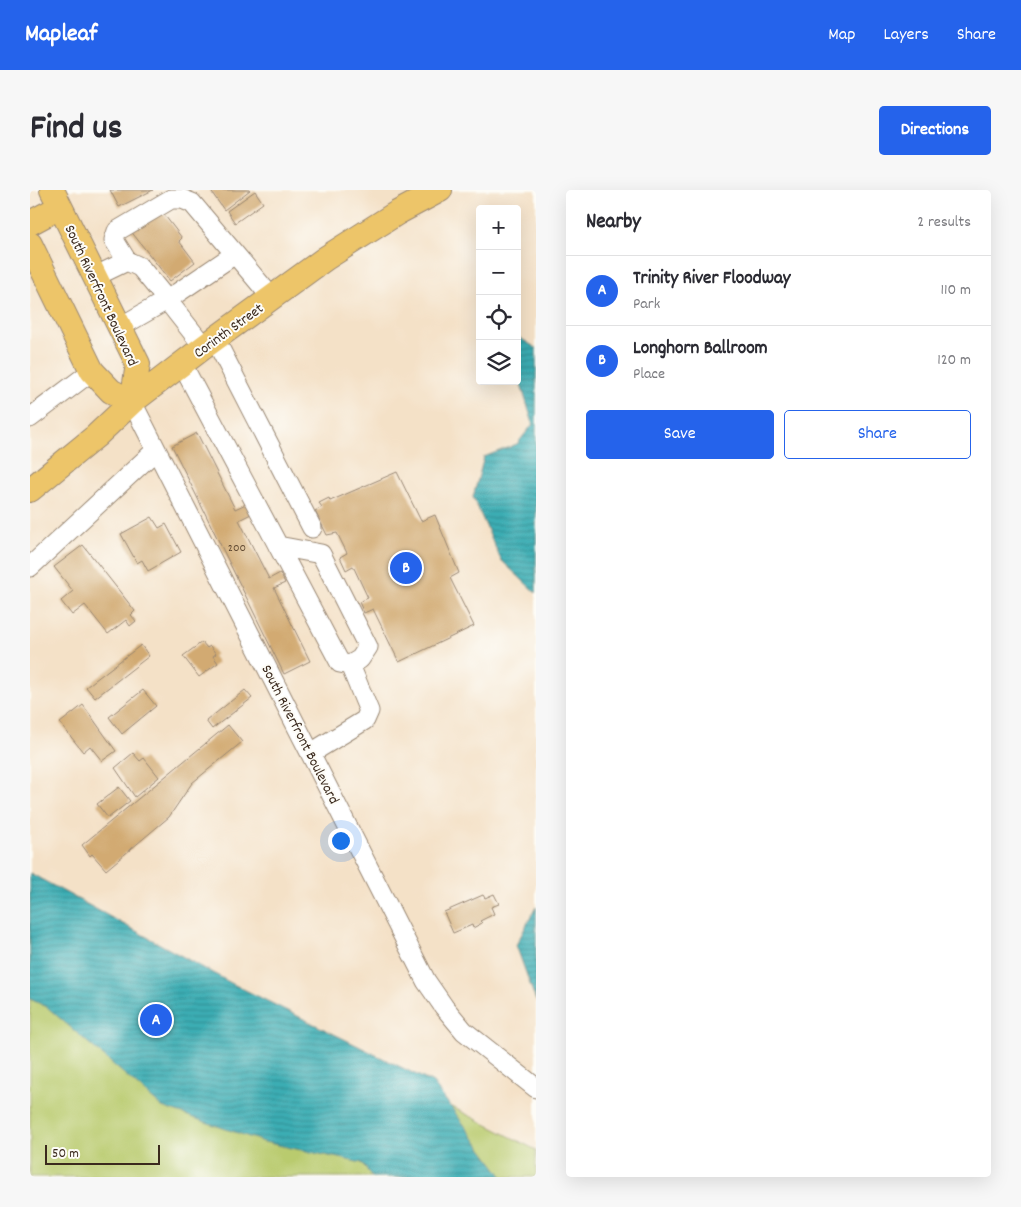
<!DOCTYPE html>
<html lang="en">
<head>
<meta charset="utf-8">
<style>
  :root { --surface:#fff; --page:#f7f7f7; --text:#2b2b33; --muted:#7c7c81; --line:#e1e1e2; --accent:#2563eb }
  body { margin:0; font-family:Dekko,sans-serif; background:var(--page); color:var(--text) }
  .controls { position:absolute; right:15px; top:15px; display:grid; overflow:hidden; border-radius:5px; box-shadow:0 5px 20px #0002 }
  .controls button { width:45px; height:45px; display:grid; place-items:center; padding:0; border:0; border-bottom:1px solid var(--line); background:var(--surface); color:var(--text); font:25px sans-serif }
  .scale { position:absolute; left:15px; bottom:12px; width:115px; box-sizing:border-box; padding-left:5px; border:2px solid #3b2a1e; border-top:0; font-size:14px; line-height:18px; white-space:nowrap; color:#3b2a1e; -webkit-text-stroke:4px #fdfcf7; paint-order:stroke }
  .you { position:absolute; left:310px; top:650px; width:18px; height:18px; margin:-12px; border:4px solid #fff; border-radius:50%; background:#1a73e8; box-shadow:0 0 0 8px #1a73e833 }
  .badge { display:grid; place-items:center; width:32px; height:32px; border-radius:50%; background:var(--accent); color:#fff; font-size:16px; font-weight:700 }
  .pin { position:absolute; translate:-50% -50%; border:2px solid #fff; box-shadow:0 1px 5px #0006 }
  .list { margin:0; padding:0; list-style:none }
  h2 { display:flex; justify-content:space-between; align-items:center; height:65px; margin:0; padding:0 20px; font-size:21px }
  h2 small { font-size:16px; font-weight:400; color:var(--muted) }
  .list li { display:grid; grid-template-columns:32px 1fr auto; gap:15px; align-items:center; box-sizing:border-box; height:70px; padding:0 20px; border-top:1px solid var(--line) }
  .list b { display:block; font-size:19px; white-space:nowrap }
  .list p { margin:0; font-size:16px; white-space:nowrap; color:var(--muted) }
  .list em { font-size:16px; font-style:normal; color:var(--muted) }
  .actions { display:flex; gap:10px; padding:15px 20px }
  .actions a { flex:1; padding:11px 0; border:1px solid var(--accent); border-radius:5px; text-align:center; font-size:18px; color:var(--accent) }
  .actions .main { background:var(--accent); color:#fff }
  .icon { flex:none; width:28px; height:28px; fill:none; stroke:currentColor; stroke-width:2; stroke-linecap:round; stroke-linejoin:round }
  .map { position:relative; flex:none; width:506px; height:987px; overflow:hidden; border-radius:5px }
  header { display:flex; align-items:center; gap:30px; box-sizing:border-box; height:70px; padding:0 25px; background:var(--accent); color:#fff }
  header strong { font-size:24px }
  nav { display:flex; gap:28px; margin-inline-start:auto; font-size:18px }
  .intro { display:flex; align-items:center; justify-content:space-between; box-sizing:border-box; height:120px; padding:0 30px }
  h1 { margin:0; font-size:35px }
  .button { padding:12px 22px; border-radius:5px; background:var(--accent); color:#fff; font-size:18px; font-weight:700 }
  main { display:flex; gap:30px; padding:0 30px }
  aside { flex:1; background:var(--surface); border-radius:5px; box-shadow:0 5px 20px #0002 }
  .map>svg:first-child { display:block }
</style>
</head>
<body>
<header>
<strong>Mapleaf</strong>
<nav><a>Map</a><a>Layers</a><a>Share</a></nav>
</header>
<div class="intro"><h1>Find us</h1><a class="button">Directions</a></div>
<main>
<div class="map">
<svg width="506" height="987" viewBox="0 0 506 987">
  <defs>
    <pattern id="water-rules" width="6" height="5" patternUnits="userSpaceOnUse" patternTransform="scale(1.25)"><rect width="6" height="5" fill="#3badb4"/><path d="M0 2.5h6" fill="none" stroke="#338d92"/></pattern>
  </defs>
  <rect width="100%" height="100%" fill="#fdfcf7"/>
  <filter id="ink" filterUnits="userSpaceOnUse"><feTurbulence type="fractalNoise" baseFrequency=".02" numOctaves="2"/><feDisplacementMap in="SourceGraphic" scale="10" xChannelSelector="R" yChannelSelector="G"/><feConvolveMatrix kernelMatrix="1 2 1 2 8 2 1 2 1" color-interpolation-filters="sRGB"/></filter>
  <filter id="wash" filterUnits="userSpaceOnUse"><feTurbulence type="fractalNoise" baseFrequency=".0096" numOctaves="4" result="noise"/><feDisplacementMap in="SourceGraphic" scale="20" xChannelSelector="R" yChannelSelector="G"/><feGaussianBlur stdDeviation="1.12" result="paint"/><feColorMatrix in="noise" values="0 0 0 0 0 0 0 0 0 0 0 0 0 0 0 0 0 1.4 0 .05"/><feComposite in="paint" operator="in"/></filter>
  <g filter="url(#wash)">
    <rect width="100%" height="100%" fill="#f4e1c7"/>
    <!-- park -->
    <path fill="#b9cb6e" stroke="#7a7a46" d="M0 700 506 960V987H0Z"/>
    <!-- water -->
    <path fill="url(#water-rules)" stroke="#3b6c69" d="M487 146 506 158V403L471 370 443 307 454 267 487 254 503 234 487 181Z
      M0 683 201 793 403 893 473 987H342L332 973 234 952 132 917 17 817 0 809Z
      M506 717V811L486 755Z"/>
    <g id="blocks">
      <!-- building -->
      <path fill="#d2aa72" d="M80 0H123L89 17Z
        M180 0H220L194 20Z
        M225 1 233 13 205 33 197 21Z
        M129 18 152 48 149 51 165 72 140 91 100 40Z
        M167 243 205 319 216 314 221 324 209 330 239 389 250 383 255 393 244 398 280 471 254 484 142 256Z
        M367 282 391 331 405 325 429 383 420 388 444 436 369 472 343 419 334 423 329 412 338 408 323 376 316 380 310 367 317 363 307 343 297 345 285 321 292 317 289 313 299 308 300 311Z
        M122 327 129 338 136 334 151 362 118 381 112 370 107 373 91 344Z
        M53 355 105 421 101 425 106 431 100 436 96 430 78 444 55 415 42 425 31 411 43 401 24 377Z
        M172 452 177 458 180 456 186 464 183 466 188 473 169 487 153 466Z
        M111 455 119 466 65 508 56 497Z
        M113 500 126 516 92 544 79 527Z
        M215 500 222 508 182 539 176 531Z
        M53 515 86 561 72 571 60 556 53 562 30 533Z
        M198 535 212 552 162 593 139 627 76 680 62 664 60 666 52 655Z
        M103 563 110 571 114 568 129 587 105 607 85 578Z
        M89 597 100 611 78 628 67 614Z
        M464 704 469 714 461 717 464 724 450 731 452 733 443 738 442 735 423 743 414 722 453 705 455 708Z"/>
    </g>
  </g>
  <g filter="url(#ink)">
    <use href="#blocks" fill-opacity="0" stroke="#988672" stroke-width="1"/>
    <g fill="none" stroke-linecap="round" stroke-linejoin="round">
      <!-- minor casing -->
      <g stroke="#988672" stroke-width="21">
        <path id="minor" d="M97 71 84 50 87 41 141 9H152L162 13 205 64
          M64 87 97 71 110 77 137 110 90 137
          M185 149 282 338
          M174 157 137 110 205 64 242 108
          M152 174C205 274 257 374 310 473L320 475 330 469 338 457 291 364 248 356
          M102 212 396 791 414 817 434 841 506 898
          M0 228 62 181
          M0 377 126 260
          M281 563 335 530 339 521 320 475"/>
      </g>
      <!-- major casing -->
      <g stroke="#988672" stroke-width="26">
        <path id="major" d="M22 0 108 174 102 212
          M0 33 30 17
          M0 54 62 181 81 201 102 212
          M0 300 66 246 102 212 174 157 296 68 367 23 410 0"/>
      </g>
      <!-- minor -->
      <use href="#minor" stroke="#fff" stroke-width="19"/>
      <!-- major -->
      <use href="#major" stroke="#edc569" stroke-width="24"/>
    </g>
  </g>
  <g text-anchor="middle" stroke-width="4" stroke-linejoin="round" paint-order="stroke">
    <!-- number labels -->
    <g font-size="12" fill="#614a33">
      <text x="207" y="361">200</text>
    </g>
    <!-- street labels -->
    <g font-size="15" fill="#3b2a1e" stroke="#fdfcf7">
      <text transform="translate(72 105) rotate(65)" y="5">South Riverfront Boulevard</text>
      <text transform="translate(198 140) rotate(-36)" y="5">Corinth Street</text>
      <text transform="translate(271 544) rotate(63)" y="5">South Riverfront Boulevard</text>
    </g>
  </g>
</svg>
<div class="controls">
<button>+</button>
<button>−</button>
<button><svg class="icon" aria-label="locate" viewBox="0 0 24 24"><circle cx="12" cy="12" r="6"/><path d="M12 2v4M12 18v4M2 12h4M18 12h4"/></svg></button>
<button><svg class="icon" aria-label="layers" viewBox="0 0 24 24"><path d="M12 4l9 5-9 5-9-5zM3 14l9 5 9-5"/></svg></button>
</div>
<div class="scale">50 m</div>
<div class="you"></div>
<div class="pin badge" style="left:126px;top:830px">A</div>
<div class="pin badge" style="left:376px;top:378px">B</div>
</div>
<aside>
<h2>Nearby<small>2 results</small></h2>
<ul class="list">
<li><span class="badge">A</span><div><b>Trinity River Floodway</b><p>Park</p></div><em>110 m</em></li>
<li><span class="badge">B</span><div><b>Longhorn Ballroom</b><p>Place</p></div><em>120 m</em></li>
</ul>
<div class="actions"><a class="main">Save</a><a>Share</a></div>
</aside>
</main>
</body>
</html>
